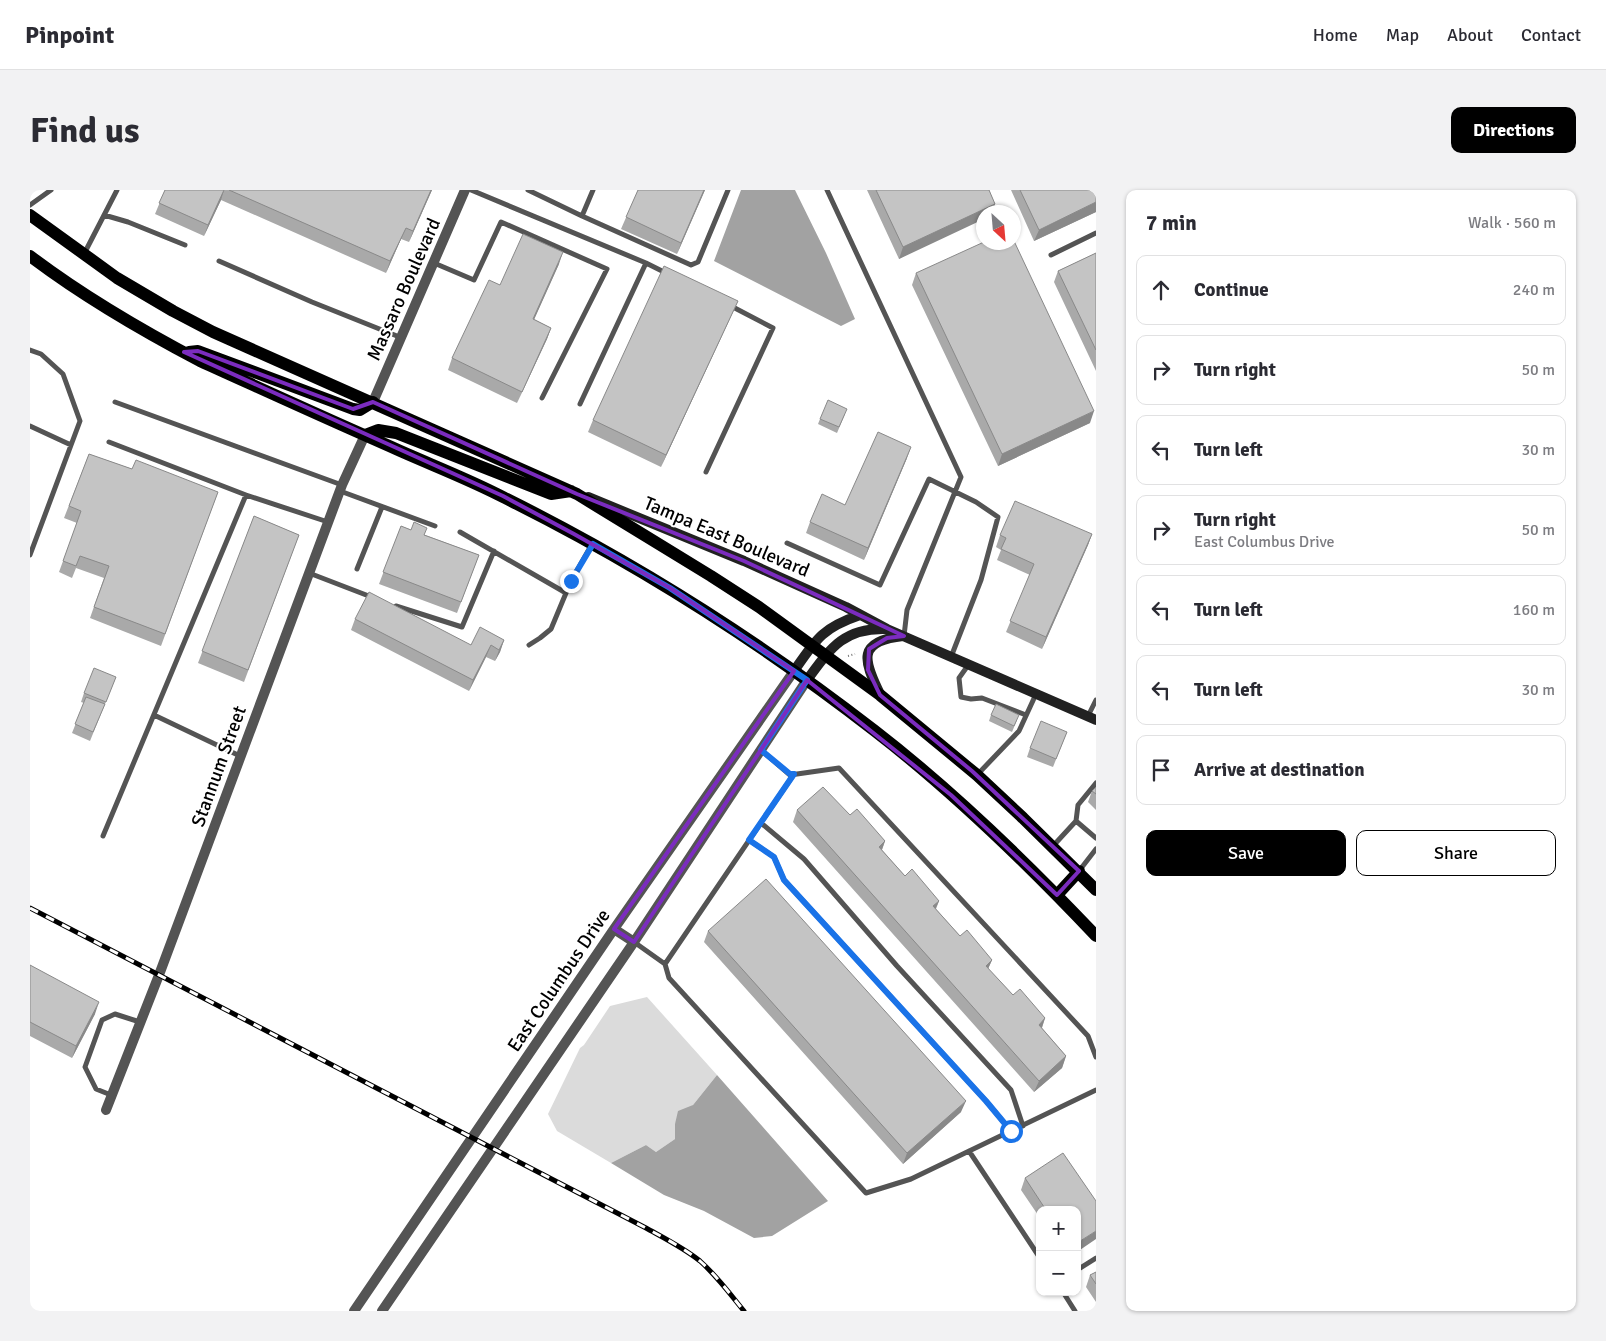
<!DOCTYPE html>
<html lang="en">
<head>
<meta charset="utf-8">
<style>
  :root { --surface:#fff; --page:#f2f2f3; --text:#2b2b33; --muted:#7c7c81; --line:#e1e1e2; --accent:#000 }
  body { margin:0; font-family:Signika,sans-serif; background:var(--page); color:var(--text) }
  .controls { position:absolute; right:15px; bottom:15px; display:grid; overflow:hidden; border-radius:10px; box-shadow:0 1px 4px #0004 }
  .controls button { width:45px; height:45px; display:grid; place-items:center; padding:0; border:0; border-bottom:1px solid var(--line); background:var(--surface); color:var(--text); font:25px sans-serif }
  .compass { position:absolute; left:946px; top:15px; width:45px; height:45px; border-radius:50%; background:var(--surface); box-shadow:0 1px 4px #0004; rotate:154deg }
  .stop { position:absolute; width:15px; height:15px; margin:-11px; border:4px solid #1a73e8; border-radius:50%; background:#fff }
  .stop.end { background:#1a73e8; border-color:#fff; box-shadow:0 1px 5px #0008 }
  .list { margin:0; padding:0; list-style:none }
  h2 { display:flex; justify-content:space-between; align-items:center; height:65px; margin:0; padding:0 20px; font-size:21px }
  h2 small { font-size:16px; font-weight:400; color:var(--muted) }
  .list li { display:grid; grid-template-columns:32px 1fr auto; gap:15px; align-items:center; box-sizing:border-box; height:70px; margin:0 10px 10px; padding:0 10px; border:1px solid var(--line); border-radius:10px }
  .list b { display:block; font-size:19px; white-space:nowrap }
  .list p { margin:0; font-size:16px; white-space:nowrap; color:var(--muted) }
  .list em { font-size:16px; font-style:normal; color:var(--muted) }
  .actions { display:flex; gap:10px; padding:15px 20px }
  .actions a { flex:1; padding:11px 0; border:1px solid var(--accent); border-radius:10px; text-align:center; font-size:18px; color:var(--accent) }
  .actions .main { background:var(--accent); color:#fff }
  .icon { flex:none; width:28px; height:28px; fill:none; stroke:currentColor; stroke-width:2; stroke-linecap:round; stroke-linejoin:round }
  .map { position:relative; flex:none; width:1066px; height:1121px; overflow:hidden; border-radius:10px }
  header { display:flex; align-items:center; gap:30px; box-sizing:border-box; height:70px; padding:0 25px; background:var(--surface); border-bottom:1px solid var(--line) }
  header strong { font-size:24px }
  nav { display:flex; gap:28px; margin-inline-start:auto; font-size:18px }
  .intro { display:flex; align-items:center; justify-content:space-between; box-sizing:border-box; height:120px; padding:0 30px }
  h1 { margin:0; font-size:35px }
  .button { padding:12px 22px; border-radius:10px; background:var(--accent); color:#fff; font-size:18px; font-weight:700 }
  main { display:flex; gap:30px; padding:0 30px }
  aside { flex:1; background:var(--surface); border-radius:10px; box-shadow:0 1px 4px #0004 }
  .map>svg:first-child { display:block }
</style>
</head>
<body>
<header>
<strong>Pinpoint</strong>
<nav><a>Home</a><a>Map</a><a>About</a><a>Contact</a></nav>
</header>
<div class="intro"><h1>Find us</h1><a class="button">Directions</a></div>
<main>
<div class="map">
<svg width="1066" height="1121" viewBox="0 0 1066 1121">
  <rect width="100%" height="100%" fill="#fff"/>
  <!-- green -->
  <path fill="#dbdbdb" d="M617 807 687 885 663 915 645 934V949L626 962 616 955 581 973 527 941 518 924 550 858 554 855 580 816Z"/>
  <!-- water -->
  <path fill="#a2a2a2" d="M711 0H765L796 63 825 129 811 136 684 71Z
    M687 885 798 1011 742 1046 724 1048 674 1021 634 1005 581 973 616 955 626 962 645 949V934L648 921 663 915Z"/>
  <g fill="none" stroke-linecap="round" stroke-linejoin="round">
    <!-- path -->
    <path stroke="#767676" stroke-width="2" stroke-dasharray="1 2.5" stroke-linecap="butt" d="M818 466 825 464"/>
    <!-- service -->
    <path stroke="#545454" stroke-width="5" d="M441 0 616 73 550 214
      M498 0 552 26 563 0
      M797 0 931 287 877 420 874 446
      M0 15 21 0
      M74 25 98 32 155 55
      M552 26 661 75 668 72 698 0
      M54 64 87 0
      M1021 65 1066 43
      M189 71 282 112 372 148
      M404 73 444 90 471 32 577 79 512 208
      M616 73 638 84
      M0 160 11 164 33 184 50 231 0 365
      M85 212 312 295
      M0 236 41 255
      M79 252 216 305 298 332
      M676 282 743 138 699 115
      M310 301 405 336
      M430 342 536 403
      M757 353 850 395 899 289 946 312 968 327 951 390 921 467
      M327 379 352 317
      M279 383 344 408
      M366 416 432 437 464 361
      M499 455 510 448 521 439 541 391 562 354
      M939 474 929 488 931 507 941 509 952 508 996 525
      M124 525 210 566
      M1058 526 1066 510
      M731 560 760 585 809 578 1058 846 1066 867
      M947 585 989 541 1006 504
      M1046 631 1066 648
      M731 633 774 669 867 776 981 900 993 936
      M73 646 216 305
      M719 650 744 667 754 690 956 911 981 941
      M1023 656 1046 631 1048 615 1066 593
      M1049 681 1066 659
      M604 752 635 774 764 584
      M635 774 639 788 836 1003 881 989 1066 900
      M81 905 66 899 55 877 72 830 85 824 110 832
      M939 961 1010 1068
      M1047 1080 1066 1068
      M1033 1102 1045 1121"/>
    <!-- minor -->
    <path stroke="#545454" stroke-width="10" d="M343 212 435 0
      M76 920 129 785 312 295 335 245"/>
    <!-- tertiary -->
    <path stroke="#545454" stroke-width="10" d="M584 739 604 752
      M324 1121 584 739 764 481
      M352 1121 604 752 777 490"/>
    <!-- secondary -->
    <path stroke="#212121" stroke-width="10" d="M558 307 714 371 816 417 857 439 1066 530
      M764 481C786 449 792 438 830 425
      M777 490C800 459 813 438 855 439
      M850 504C833 470 827 451 873 446"/>
    <!-- primary -->
    <path stroke="#000" stroke-width="12" d="M0 25 87 88 143 121 183 142 547 304 681 386 729 417 850 505 947 585 993 628 1066 700
      M0 66C54 107 111 140 170 171 232 199 295 228 357 255 396 273 437 288 475 308 606 373 729 451 845 541 924 602 997 673 1066 746
      M159 162 168 161 323 219 330 220 343 212
      M335 245 348 240 366 243 521 304 541 301
      M1027 705 1049 681"/>
    <!-- rail casing -->
    <g stroke="#000" stroke-width="5">
      <path id="rail" d="M0 718 616 1038C634 1048 654 1058 670 1071 687 1086 700 1104 714 1121"/>
    </g>
    <!-- rail -->
    <use href="#rail" stroke="#fff" stroke-width="3" stroke-dasharray="9" stroke-linecap="butt"/>
  </g>
  <!-- wall -->
  <path fill="#a9a9a9" d="M135 0H402L379 52 371 49 356 83 191 10 174 46 125 24Z
    M608 0H675L647 64 591 39Z
    M837 0H959L965 14 962 22H954L869 69Z
    M981 0H1066V22L1004 51Z
    M1066 63V181L1024 92 1028 81Z
    M529 74 504 129 521 138 517 149 487 213 418 180 422 168 470 95Z
    M886 83 1060 233 968 276 882 95Z
    M708 111 703 122 631 277 558 242 563 230Z
    M815 224 807 243 788 234 790 229Z
    M59 264 102 279 188 302 131 456 60 428 74 388 46 378 42 388 29 382 47 333 34 328Z
    M877 268 834 370 776 343 780 332 815 315Z
    M224 326 269 345 214 492 168 473Z
    M371 336 449 365 427 423 349 394Z
    M1062 344 1058 355 1012 459 976 442 1000 385 967 370 971 360 966 357 970 345Z
    M325 429 441 455 474 450 470 462 465 471 456 467 439 501 321 440Z
    M86 487 60 551 42 543 54 513 51 512 54 503Z
    M961 525 987 530 982 542 959 531Z
    M1037 542 1023 577 997 567 1000 558Z
    M1066 597V620L1058 612 1062 601Z
    M767 620 820 625 855 651 852 660 875 686 909 711 906 719 930 746 962 770 958 779 983 805 1015 828 1012 838 1036 866 1032 878 1004 902 763 632Z
    M678 741 931 922 873 974 674 752Z
    M0 775 65 824 42 868 0 846Z
    M995 988 1047 1020H1010V1028L991 1000Z
    M1066 1082V1112L1056 1097 1060 1085Z"/>
  <!-- shaded-wall -->
  <path fill="#898989" d="M194 0 191 10 174 46 178 35Z
    M401 0H402L379 52 383 41Z
    M674 0H675L647 64 651 53Z
    M1066 12V22L1004 51 1009 40Z
    M965 14 962 22H954V29L869 69 873 57Z
    M376 38 371 49 356 83 360 71Z
    M533 62 529 74 499 141 503 129Z
    M708 111 703 122 631 277 636 265Z
    M521 138 517 149 487 213 492 202Z
    M1064 221 1060 233 968 276 972 264Z
    M881 257 877 268 834 370 838 358Z
    M1062 344 1058 355 1012 459 1016 447Z
    M474 450 470 462 465 471 469 460Z
    M461 455 456 467 439 501 443 490Z
    M855 651 851 662 849 657Z
    M909 711 904 722 903 716Z
    M962 770 957 781 956 776Z
    M69 812 65 824 42 868 46 856Z
    M1015 828 1011 840 1009 835Z
    M1036 866 1032 878 1004 902 1009 891Z
    M936 911 931 922 873 974 877 963Z
    M1066 1041V1049L1047 1062V1053Z"/>
  <!-- building -->
  <path fill="#c4c4c4" stroke="#898989" d="M135 0H194L178 35 129 13Z
    M199 0H401L383 41 376 38 360 71Z
    M608 0H674L651 53 596 27Z
    M846 0H959L965 14 873 57Z
    M990 0H1066V12L1009 40Z
    M493 44 533 62 503 129 521 138 492 202 422 168 459 90 470 95Z
    M984 51 1064 221 972 264 886 83 954 52H984Z
    M1066 63V160L1028 81Z
    M634 76 708 111 636 265 563 230Z
    M798 210 817 219 809 237 790 229Z
    M848 242 881 257 838 358 780 332 792 304 815 315Z
    M59 264 102 279 106 270 188 302 135 444 64 417 79 376 50 366 46 376 33 371 51 321 39 316Z
    M985 311 1062 344 1016 447 980 431 1004 374 971 359 976 348 970 345Z
    M224 326 269 345 218 480 172 461Z
    M384 332 397 338 394 345 449 365 431 412 353 382 371 336 381 340Z
    M339 402 441 455 450 437 474 450 469 460 461 455 443 490 325 429Z
    M64 478 86 487 76 512 54 503Z
    M56 507 75 514 63 542 45 534Z
    M966 514 989 525 984 536 961 525Z
    M1011 531 1037 542 1026 569 1000 558Z
    M793 597 820 625 827 619 855 651 849 657 875 686 882 679 909 711 903 716 930 746 937 740 962 770 956 776 983 805 990 799 1015 828 1009 835 1036 866 1009 891 767 620Z
    M1066 597V604L1062 601Z
    M736 689 936 911 877 963 678 741Z
    M0 775 69 812 46 856 0 832Z
    M1033 963 1066 1011V1041L1047 1053V1020H1016L995 988Z
    M1066 1082V1094L1060 1085Z"/>
  <g fill="none" stroke-linecap="round" stroke-linejoin="round">
    <!-- route -->
    <path stroke="#1a73e8" stroke-width="6" d="M541 391 563 354 640 398 777 490 731 560 760 584H764L719 650 744 667 754 690 956 911 981 941"/>
  </g>
  <!-- marked area -->
  <path fill="none" stroke="#7b2cbf" stroke-width="4" stroke-linejoin="round" d="M168 161 323 219 343 212 547 304 714 371 874 446 857 448 839 459 838 480 850 505 942 581 1049 681 1027 705 921 605 777 490 604 752 584 739 764 481 640 398 544 344 473 306 154 162Z"/>
  <g text-anchor="middle" stroke-width="4" stroke-linejoin="round" paint-order="stroke">
    <!-- street labels -->
    <g font-size="19" fill="#000" stroke="#fff">
      <text transform="translate(373 99) rotate(-66)" y="7">Massaro Boulevard</text>
      <text transform="translate(697 346) rotate(23)" y="7">Tampa East Boulevard</text>
      <text transform="translate(188 576) rotate(-70)" y="7">Stannum Street</text>
      <text transform="translate(528 790) rotate(-56)" y="7">East Columbus Drive</text>
    </g>
  </g>
</svg>
<div class="controls">
<button>+</button>
<button>−</button>
</div>
<svg class="compass" viewBox="-18 -18 36 36"><path d="M0-13l5 13h-10z" fill="#e53935"/><path d="M0 13l5-13h-10z" fill="#7c7c81"/></svg>
<div class="stop" style="left:981px;top:941px"></div>
<div class="stop end" style="left:541px;top:391px"></div>
</div>
<aside>
<h2>7 min<small>Walk · 560 m</small></h2>
<ul class="list">
<li><svg class="icon" aria-label="ahead" viewBox="0 0 24 24"><path d="M12 20V5M6 11l6-6 6 6"/></svg><div><b>Continue</b></div><em>240 m</em></li>
<li><svg class="icon" aria-label="right" viewBox="0 0 24 24"><path d="M7 20v-9h11M14 6l5 5-5 5"/></svg><div><b>Turn right</b></div><em>50 m</em></li>
<li><svg class="icon" aria-label="left" viewBox="0 0 24 24"><path d="M17 20v-9H6M10 6l-5 5 5 5"/></svg><div><b>Turn left</b></div><em>30 m</em></li>
<li><svg class="icon" aria-label="right" viewBox="0 0 24 24"><path d="M7 20v-9h11M14 6l5 5-5 5"/></svg><div><b>Turn right</b><p>East Columbus Drive</p></div><em>50 m</em></li>
<li><svg class="icon" aria-label="left" viewBox="0 0 24 24"><path d="M17 20v-9H6M10 6l-5 5 5 5"/></svg><div><b>Turn left</b></div><em>160 m</em></li>
<li><svg class="icon" aria-label="left" viewBox="0 0 24 24"><path d="M17 20v-9H6M10 6l-5 5 5 5"/></svg><div><b>Turn left</b></div><em>30 m</em></li>
<li><svg class="icon" aria-label="arrive" viewBox="0 0 24 24"><path d="M6 21V4h12l-3 4 3 4H6"/></svg><div><b>Arrive at destination</b></div></li>
</ul>
<div class="actions"><a class="main">Save</a><a>Share</a></div>
</aside>
</main>
</body>
</html>
